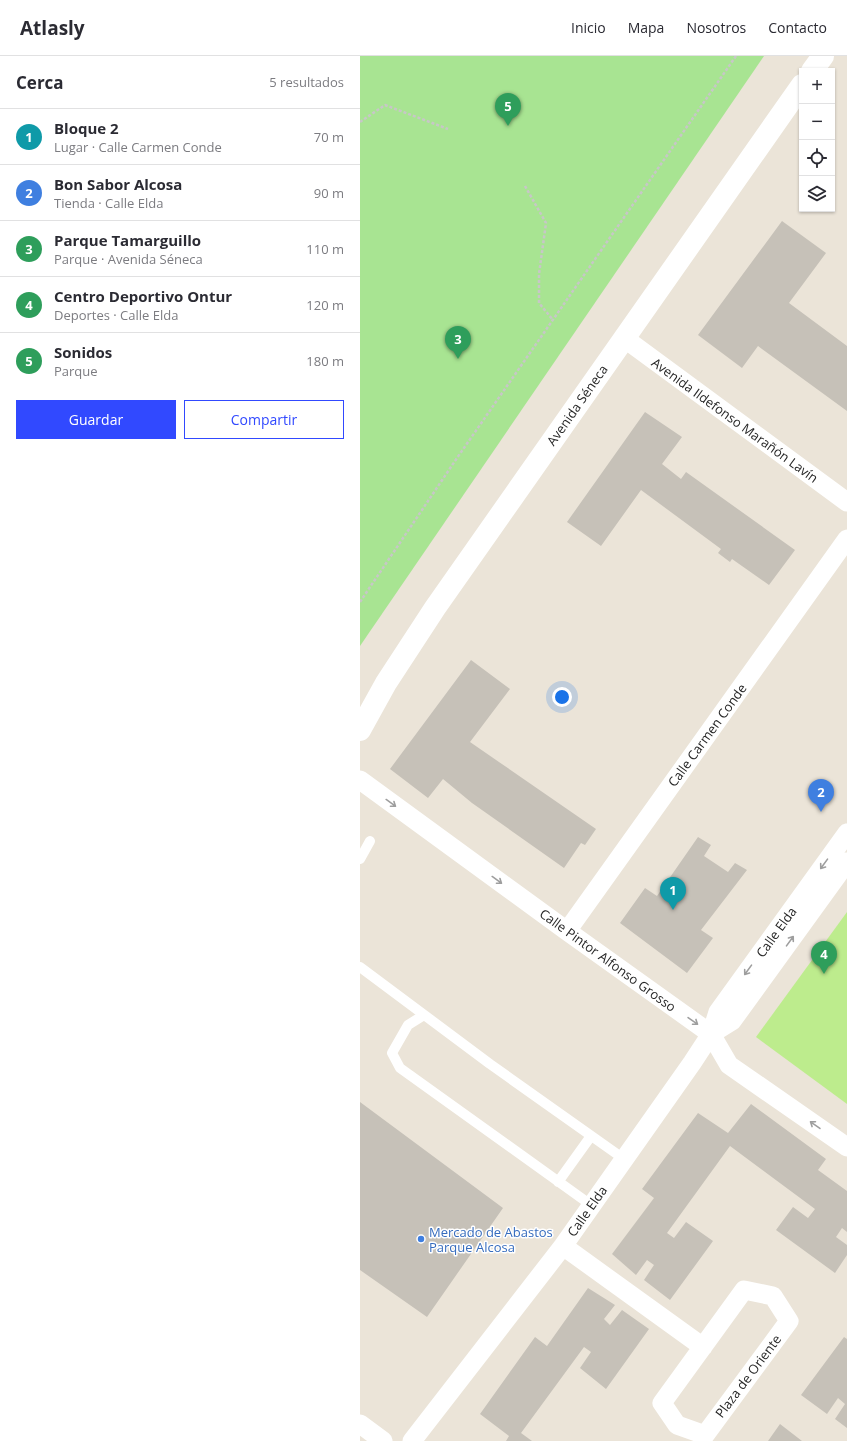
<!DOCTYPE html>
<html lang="es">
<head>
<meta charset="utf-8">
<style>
  :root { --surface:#fff; --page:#f7f7f7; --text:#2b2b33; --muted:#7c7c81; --line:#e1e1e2; --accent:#3149ff }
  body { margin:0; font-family:"Open Sans",sans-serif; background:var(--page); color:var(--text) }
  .controls { position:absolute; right:12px; top:12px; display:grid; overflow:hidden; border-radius:0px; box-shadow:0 1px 3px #0004 }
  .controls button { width:36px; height:36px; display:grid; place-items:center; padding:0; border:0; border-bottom:1px solid var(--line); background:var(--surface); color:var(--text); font:20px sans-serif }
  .you { position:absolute; left:202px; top:641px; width:14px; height:14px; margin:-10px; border:3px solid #fff; border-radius:50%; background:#1a73e8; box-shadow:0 0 0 6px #1a73e833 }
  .badge { display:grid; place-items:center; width:26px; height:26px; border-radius:50%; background:var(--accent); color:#fff; font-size:13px; font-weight:700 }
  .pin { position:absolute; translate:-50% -33px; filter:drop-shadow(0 1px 2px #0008) }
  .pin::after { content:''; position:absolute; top:21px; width:14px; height:12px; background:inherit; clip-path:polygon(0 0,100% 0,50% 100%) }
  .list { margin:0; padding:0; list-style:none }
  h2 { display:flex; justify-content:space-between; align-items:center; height:52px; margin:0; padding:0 16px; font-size:17px }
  h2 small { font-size:13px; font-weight:400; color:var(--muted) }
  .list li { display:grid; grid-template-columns:26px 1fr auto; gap:12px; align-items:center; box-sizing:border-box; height:56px; padding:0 16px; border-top:1px solid var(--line) }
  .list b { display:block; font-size:15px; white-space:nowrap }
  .list p { margin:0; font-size:13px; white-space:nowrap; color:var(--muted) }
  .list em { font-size:13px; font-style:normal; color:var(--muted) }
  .actions { display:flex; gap:8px; padding:12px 16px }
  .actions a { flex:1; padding:9px 0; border:1px solid var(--accent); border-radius:0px; text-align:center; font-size:14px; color:var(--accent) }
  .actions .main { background:var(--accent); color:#fff }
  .icon { flex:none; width:22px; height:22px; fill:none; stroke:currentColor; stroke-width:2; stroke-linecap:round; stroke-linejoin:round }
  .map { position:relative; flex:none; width:487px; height:1385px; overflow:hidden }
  header { display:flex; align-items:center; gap:24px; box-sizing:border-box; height:56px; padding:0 20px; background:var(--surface); border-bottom:1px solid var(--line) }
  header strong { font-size:19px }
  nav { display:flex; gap:22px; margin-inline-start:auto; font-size:14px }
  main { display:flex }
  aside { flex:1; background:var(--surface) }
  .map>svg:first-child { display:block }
</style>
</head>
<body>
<header>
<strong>Atlasly</strong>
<nav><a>Inicio</a><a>Mapa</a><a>Nosotros</a><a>Contacto</a></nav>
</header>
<main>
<aside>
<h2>Cerca<small>5 resultados</small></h2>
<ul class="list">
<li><span class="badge" style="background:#0f9aa8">1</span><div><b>Bloque 2</b><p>Lugar · Calle Carmen Conde</p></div><em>70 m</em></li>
<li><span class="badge" style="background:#3f7fe0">2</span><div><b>Bon Sabor Alcosa</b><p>Tienda · Calle Elda</p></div><em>90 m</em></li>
<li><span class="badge" style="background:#2e9e5b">3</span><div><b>Parque Tamarguillo</b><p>Parque · Avenida Séneca</p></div><em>110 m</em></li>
<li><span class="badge" style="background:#2e9e5b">4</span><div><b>Centro Deportivo Ontur</b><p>Deportes · Calle Elda</p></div><em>120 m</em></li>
<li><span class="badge" style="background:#2e9e5b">5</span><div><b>Sonidos</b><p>Parque</p></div><em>180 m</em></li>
</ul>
<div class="actions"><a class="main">Guardar</a><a>Compartir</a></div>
</aside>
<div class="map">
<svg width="487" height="1385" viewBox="0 0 487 1385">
  <rect width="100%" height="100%" fill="#ebe4d8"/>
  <!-- green -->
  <path fill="#a8e492" d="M0 0H404L0 590Z"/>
  <!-- pitch -->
  <path fill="#bdec8d" d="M487 856V1048L396 981Z"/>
  <!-- building -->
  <path fill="#c6c1b8" d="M422 165 466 197 429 247 487 290V355L398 290 382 312 338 279Z
    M285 356 322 381 302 408 321 423 326 416 435 494 409 529 372 503 370 506 358 497 361 493 281 434 241 490 207 466Z
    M111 604 150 633 110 686 236 773 225 789 221 787 204 812 112 747 83 723 68 742 30 713Z
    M338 781 351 789 344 800 368 816 375 807 387 814 341 874 353 882 327 917 260 867 285 832 297 840Z
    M0 1046 143 1152 67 1261 0 1214Z
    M391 1048 466 1103 458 1114 487 1135V1176L482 1172 476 1181 487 1189V1199L475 1217 416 1174 433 1151 448 1162 455 1153 370 1090 307 1177 314 1182 326 1166 353 1185 310 1244 284 1224 294 1209 287 1204 276 1219 252 1198 294 1142 282 1133 338 1057 368 1077Z
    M228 1232 255 1249 244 1263 250 1269 262 1254 289 1273 246 1333 220 1312 231 1296 224 1291 161 1377 172 1385H146L149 1380 120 1358 175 1281 187 1290Z
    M484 1281 487 1283V1372L475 1363 485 1348 478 1342 467 1358 441 1339Z
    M420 1368 442 1385H408Z"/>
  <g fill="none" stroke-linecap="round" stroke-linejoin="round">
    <!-- path -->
    <path stroke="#c7c7c7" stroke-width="2.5" stroke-dasharray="3 2" stroke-linecap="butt" d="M0 66 25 49 88 73
      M165 130 186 167 179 218V247L193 264
      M0 546 97 402 376 0"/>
    <!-- lane -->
    <path stroke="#fff" stroke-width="10" d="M0 803 10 785
      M0 911 130 1008 264 1103
      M64 959 48 969 32 997 40 1012 231 1149
      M198 1126 231 1080"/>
    <!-- street -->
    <path stroke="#fff" stroke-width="19" d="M264 282 487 446
      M0 724 207 875 351 978 369 1009 487 1091
      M207 875 487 483
      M351 978 372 965 487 806
      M203 1190 343 1291
      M384 1234 413 1240 429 1265 345 1379 317 1369 302 1347Z
      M0 1368 23 1385
      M52 1385 203 1190 332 1007 351 978 358 956 487 777"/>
    <!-- secondary -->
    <path stroke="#fff" stroke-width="22" d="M452 15 463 0
      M0 674 26 627 75 552 442 29"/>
  </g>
  <!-- one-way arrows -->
  <defs><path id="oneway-shaft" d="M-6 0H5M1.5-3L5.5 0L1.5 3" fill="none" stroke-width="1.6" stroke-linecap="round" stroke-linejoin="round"/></defs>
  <g stroke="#9e9e9e">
    <use href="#oneway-shaft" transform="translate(31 747) rotate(36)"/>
    <use href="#oneway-shaft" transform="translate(464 808) rotate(126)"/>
    <use href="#oneway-shaft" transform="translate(137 824) rotate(36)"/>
    <use href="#oneway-shaft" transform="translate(430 885) rotate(-54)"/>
    <use href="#oneway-shaft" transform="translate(388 914) rotate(126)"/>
    <use href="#oneway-shaft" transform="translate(333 965) rotate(35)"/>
    <use href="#oneway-shaft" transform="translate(455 1069) rotate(-145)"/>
  </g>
  <!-- markers -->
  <circle fill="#3f7fe0" stroke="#fff" stroke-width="1.5" cx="61" cy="1183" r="4"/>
  <g text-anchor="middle" stroke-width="3" stroke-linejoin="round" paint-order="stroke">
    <!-- street labels -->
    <g font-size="13" fill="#272727" stroke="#fff">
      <text transform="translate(217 349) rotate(-55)" y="5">Avenida Séneca</text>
      <text transform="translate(375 364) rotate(36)" y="5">Avenida Ildefonso Marañón Lavín</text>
      <text transform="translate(347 679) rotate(-54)" y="5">Calle Carmen Conde</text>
      <text transform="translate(416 876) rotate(-54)" y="5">Calle Elda</text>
      <text transform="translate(248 904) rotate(36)" y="5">Calle Pintor Alfonso Grosso</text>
      <text transform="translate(227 1155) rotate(-55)" y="5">Calle Elda</text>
      <text transform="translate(388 1320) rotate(-53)" y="5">Plaza de Oriente</text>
    </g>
    <!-- shop labels -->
    <g font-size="13" fill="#366cbe" stroke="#fff" text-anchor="start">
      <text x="69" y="1181">Mercado de Abastos<tspan x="69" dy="15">Parque Alcosa</tspan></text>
    </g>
  </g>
</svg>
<div class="controls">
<button>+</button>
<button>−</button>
<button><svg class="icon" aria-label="locate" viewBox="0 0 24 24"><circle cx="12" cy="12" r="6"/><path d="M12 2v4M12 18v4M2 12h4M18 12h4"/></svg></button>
<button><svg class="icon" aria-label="layers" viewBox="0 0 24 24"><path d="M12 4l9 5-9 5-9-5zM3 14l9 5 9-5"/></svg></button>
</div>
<div class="you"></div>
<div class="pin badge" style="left:313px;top:854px;background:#0f9aa8">1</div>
<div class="pin badge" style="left:461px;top:756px;background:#3f7fe0">2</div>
<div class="pin badge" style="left:98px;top:303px;background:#2e9e5b">3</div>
<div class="pin badge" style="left:464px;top:918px;background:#2e9e5b">4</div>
<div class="pin badge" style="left:148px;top:70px;background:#2e9e5b">5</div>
</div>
</main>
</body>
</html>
